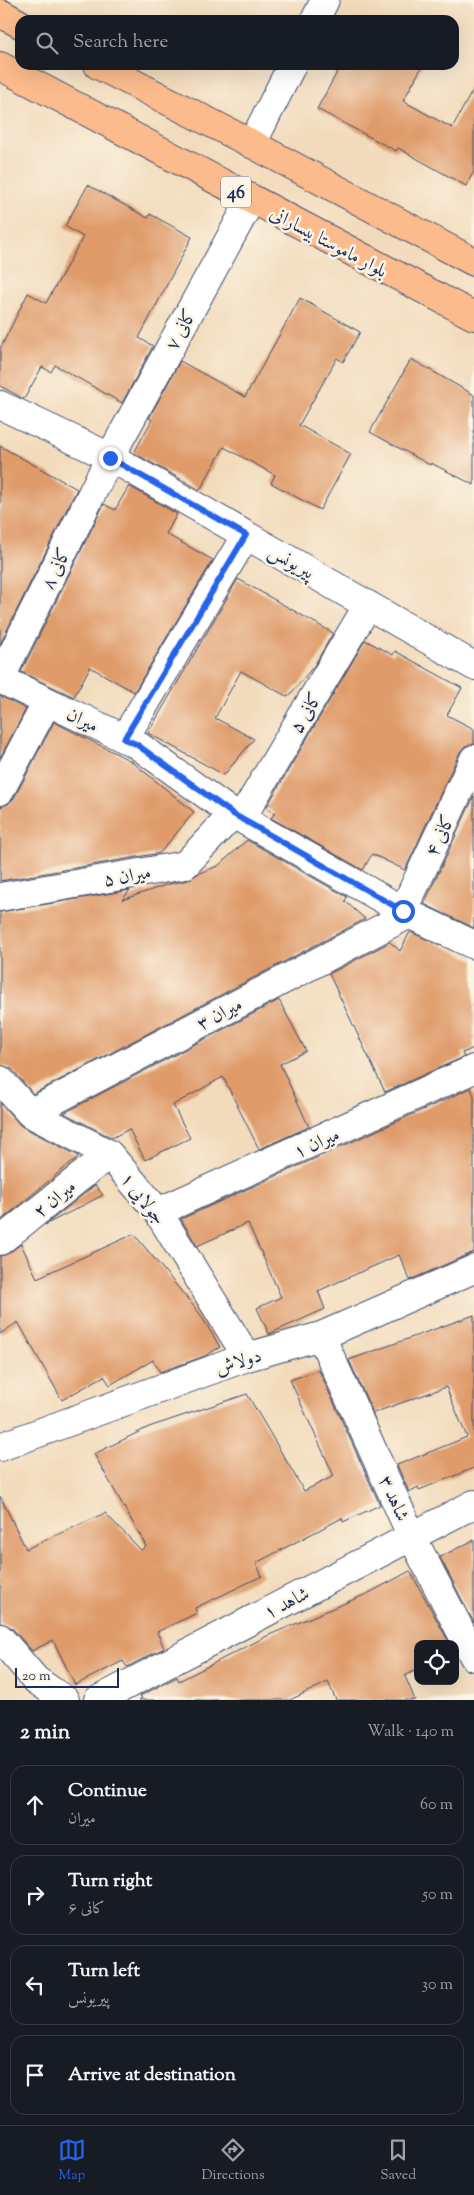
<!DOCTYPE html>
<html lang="en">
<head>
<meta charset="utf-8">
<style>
  :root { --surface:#171b24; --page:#20242c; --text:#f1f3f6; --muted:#9ea1a6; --line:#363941; --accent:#2563eb }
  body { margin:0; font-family:"Sorts Mill Goudy",Amiri,serif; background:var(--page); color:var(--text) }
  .controls { position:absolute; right:15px; bottom:15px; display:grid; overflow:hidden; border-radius:10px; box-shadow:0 5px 20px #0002 }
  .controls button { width:45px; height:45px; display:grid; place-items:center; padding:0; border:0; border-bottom:1px solid var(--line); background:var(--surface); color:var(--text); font:25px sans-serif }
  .scale { position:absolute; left:15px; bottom:12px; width:104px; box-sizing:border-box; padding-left:5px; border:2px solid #1b2f5e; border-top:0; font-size:14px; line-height:18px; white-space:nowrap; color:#1b2f5e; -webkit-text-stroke:4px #fcf5e5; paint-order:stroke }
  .stop { position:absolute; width:15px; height:15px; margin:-11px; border:4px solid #2563eb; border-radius:50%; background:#fff }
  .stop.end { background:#2563eb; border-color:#fff; box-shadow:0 1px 5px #0008 }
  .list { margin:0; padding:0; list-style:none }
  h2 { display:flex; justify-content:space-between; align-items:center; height:65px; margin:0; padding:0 20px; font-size:21px }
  h2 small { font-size:16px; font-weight:400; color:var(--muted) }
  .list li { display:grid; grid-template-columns:32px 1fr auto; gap:15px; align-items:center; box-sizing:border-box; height:80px; margin:0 10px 10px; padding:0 10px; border:1px solid var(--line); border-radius:15px }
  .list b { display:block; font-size:19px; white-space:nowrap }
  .list p { margin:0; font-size:16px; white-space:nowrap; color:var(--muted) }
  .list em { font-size:16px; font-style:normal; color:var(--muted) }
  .icon { flex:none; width:28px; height:28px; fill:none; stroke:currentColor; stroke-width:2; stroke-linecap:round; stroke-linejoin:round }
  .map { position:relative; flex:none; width:474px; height:1700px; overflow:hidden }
  .search { position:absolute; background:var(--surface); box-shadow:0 5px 20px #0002; left:15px; right:15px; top:15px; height:55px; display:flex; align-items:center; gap:12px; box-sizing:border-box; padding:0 18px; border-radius:15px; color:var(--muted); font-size:19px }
  .sheet { height:425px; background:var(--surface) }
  nav { display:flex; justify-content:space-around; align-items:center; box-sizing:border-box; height:70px; border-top:1px solid var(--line); background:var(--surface); font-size:14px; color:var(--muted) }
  nav a { display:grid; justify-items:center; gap:2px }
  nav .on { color:var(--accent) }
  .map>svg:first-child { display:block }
</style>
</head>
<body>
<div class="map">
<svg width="474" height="1700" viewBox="0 0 474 1700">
  <rect width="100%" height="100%" fill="#fcf5e5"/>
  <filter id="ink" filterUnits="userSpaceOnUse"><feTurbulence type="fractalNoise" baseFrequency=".02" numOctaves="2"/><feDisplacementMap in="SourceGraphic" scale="10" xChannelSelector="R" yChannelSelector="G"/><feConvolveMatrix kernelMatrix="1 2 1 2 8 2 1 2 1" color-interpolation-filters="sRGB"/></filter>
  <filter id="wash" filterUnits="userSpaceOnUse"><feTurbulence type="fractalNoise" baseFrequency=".0096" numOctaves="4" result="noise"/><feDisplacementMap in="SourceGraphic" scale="20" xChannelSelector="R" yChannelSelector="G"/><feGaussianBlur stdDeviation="1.12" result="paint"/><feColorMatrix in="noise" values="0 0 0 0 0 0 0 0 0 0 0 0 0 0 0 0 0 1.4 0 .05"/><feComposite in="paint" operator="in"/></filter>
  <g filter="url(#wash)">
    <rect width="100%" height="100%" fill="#f2dbbc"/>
    <g id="blocks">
      <!-- building -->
      <path fill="#df9b6a" d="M341 65H423L403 101 452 128 474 88V171L466 186 398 148 396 151 317 109Z
        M88 185 148 218 150 214 192 237 139 338 153 346 122 403 55 365 51 372 42 367 24 399 0 386V349L28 293 46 303 83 237 65 226Z
        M300 298 360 332 343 362 337 358 299 425 351 454 320 510 271 483 275 475 224 447 200 490 134 453 152 420 149 418 180 361 245 397Z
        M411 359 474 395V485L431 463 430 465 370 432Z
        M0 446 77 489 0 644Z
        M129 486 177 514 166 534 213 560 134 692 90 667 74 697 21 672 104 504 115 510Z
        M238 579 333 633 314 666 288 697 241 671 215 718 254 739 224 775 148 733Z
        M365 640 393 655 395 651 462 688 447 715 474 729V744L465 746 460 752 405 870 372 854 363 870 271 818 275 813 266 808Z
        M0 696 26 709 0 758Z
        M54 722 131 761 194 812 160 853 0 881V807L8 804 14 798Z
        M474 796V928L424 904Z
        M247 840 347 897 345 901 365 919 33 1094 12 1069 0 1065V912L130 890 122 900 169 884 188 880 199 873 218 866Z
        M410 932 474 960V1048L462 1053 464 1057 385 1092 329 974 390 942 400 951Z
        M279 1000 306 1051 280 1064 309 1127 259 1149 223 1077 173 1105 190 1138 145 1160 129 1129 112 1138 64 1113Z
        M471 1088 474 1096V1252L410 1280 399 1255 318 1291 325 1309 269 1334 257 1308 281 1297 248 1223 197 1246 181 1219Z
        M0 1103 21 1126 79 1156 0 1221Z
        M95 1185 103 1195 45 1225Z
        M134 1234 200 1314 220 1347 205 1356 160 1372 153 1360 110 1385 104 1376 62 1400 18 1322 0 1334V1256L9 1253 21 1244 37 1278Z
        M474 1315V1468L419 1490 418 1487 409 1492 397 1465 467 1437 446 1387 373 1413 349 1360Z
        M319 1370 380 1505 343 1522 342 1518 256 1563 262 1576 195 1608 197 1613 157 1632 164 1648 127 1667 123 1661 75 1685 53 1640 32 1651 12 1628 0 1623V1496L26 1549 105 1513 141 1550 146 1546 94 1454 149 1427 247 1394 304 1491 334 1476 290 1380Z
        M474 1540V1623L440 1557Z
        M410 1571 450 1644H418V1669L405 1676 415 1700H336L328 1682 290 1700H139L142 1698 140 1696 177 1677 179 1681 269 1635 369 1593Z"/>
    </g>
  </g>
  <g filter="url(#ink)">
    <use href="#blocks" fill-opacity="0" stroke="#3b496c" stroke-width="1"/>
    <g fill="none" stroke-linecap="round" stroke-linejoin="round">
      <!-- minor casing -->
      <g stroke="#3b496c" stroke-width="30">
        <path id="minor" d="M315 20 325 0
          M252 144 292 65
          M0 405 110 457 474 666
          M0 679 136 744 233 814 409 914 474 945
          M0 679 110 457 251 200
          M124 739 246 535
          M0 791 47 702
          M241 819 368 605
          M0 897 185 865 233 814
          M403 911 474 759
          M0 1080 30 1113 109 1154 158 1212 247 1357
          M30 1113 409 914
          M158 1212 474 1069
          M0 1241 109 1154
          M321 1336 412 1537 474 1657
          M0 1447 247 1357 321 1336 474 1269
          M0 1638 36 1680 65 1700
          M98 1700 474 1504"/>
      </g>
      <!-- major casing -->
      <g stroke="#3b496c" stroke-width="30">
        <path id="major" d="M0 13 20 24
          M98 65 252 144 474 262
          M0 66 474 316"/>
      </g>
      <!-- minor -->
      <use href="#minor" stroke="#fff" stroke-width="28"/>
      <!-- major -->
      <use href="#major" stroke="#fbbb8c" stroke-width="28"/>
    </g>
  </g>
  <g fill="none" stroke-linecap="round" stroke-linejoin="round" filter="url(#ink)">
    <!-- route -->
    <path stroke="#2563eb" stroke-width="6" d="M110 458 246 535 124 739 136 744 233 814 403 911"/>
  </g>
  <g text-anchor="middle" stroke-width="5" stroke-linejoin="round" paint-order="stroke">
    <!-- shield labels -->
    <rect fill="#fcf5e5" stroke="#5e6a86" stroke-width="1" x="221" y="176.5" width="30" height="31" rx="4"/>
    <g font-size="18" font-weight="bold" fill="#1b2f5e">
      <text x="236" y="198">46</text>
    </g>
    <!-- street labels -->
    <g font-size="19" fill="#1b2f5e" stroke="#fcf5e5">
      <text transform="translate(329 241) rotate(28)" y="7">بلوار ماموستا بیسارانی</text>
      <text transform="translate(180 329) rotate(-61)" y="7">کانی ۷</text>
      <text transform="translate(292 561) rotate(30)" y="7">پیریونس</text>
      <text transform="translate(55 568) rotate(-64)" y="7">کانی ۸</text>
      <text transform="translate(305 712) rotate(-59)" y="7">کانی ۵</text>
      <text transform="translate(83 719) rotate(26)" y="7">میران</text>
      <text transform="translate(439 835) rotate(-65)" y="7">کانی ۴</text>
      <text transform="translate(127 875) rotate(-10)" y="7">میران ۵</text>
      <text transform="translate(219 1013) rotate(-28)" y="7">میران ۳</text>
      <text transform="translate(316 1142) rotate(-24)" y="7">میران ۱</text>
      <text transform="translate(54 1198) rotate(-39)" y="7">میران ۲</text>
      <text transform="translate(144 1198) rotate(52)" y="7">جولایی ۱</text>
      <text transform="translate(238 1361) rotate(-18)" y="7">دولاش</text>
      <text transform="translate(395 1498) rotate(66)" y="7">شاهد ۳</text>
      <text transform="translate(286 1602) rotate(-27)" y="7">شاهد ۱</text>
    </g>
  </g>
</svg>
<div class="controls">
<button><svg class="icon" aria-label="locate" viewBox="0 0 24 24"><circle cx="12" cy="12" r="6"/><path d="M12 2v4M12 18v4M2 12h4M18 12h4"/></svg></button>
</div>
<div class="scale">20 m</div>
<div class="stop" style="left:403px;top:911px"></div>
<div class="stop end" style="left:110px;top:458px"></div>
<div class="search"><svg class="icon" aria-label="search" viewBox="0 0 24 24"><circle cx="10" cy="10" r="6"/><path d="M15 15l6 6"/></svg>Search here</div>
</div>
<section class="sheet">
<h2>2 min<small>Walk · 140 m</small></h2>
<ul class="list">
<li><svg class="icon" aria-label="ahead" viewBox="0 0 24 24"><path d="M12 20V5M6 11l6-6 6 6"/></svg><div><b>Continue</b><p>میران</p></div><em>60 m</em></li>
<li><svg class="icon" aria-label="right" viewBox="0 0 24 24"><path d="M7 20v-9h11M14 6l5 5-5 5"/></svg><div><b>Turn right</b><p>کانی ۶</p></div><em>50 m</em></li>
<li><svg class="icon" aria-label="left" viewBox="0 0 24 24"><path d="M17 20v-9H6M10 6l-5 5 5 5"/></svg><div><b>Turn left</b><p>پیریونس</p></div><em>30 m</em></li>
<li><svg class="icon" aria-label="arrive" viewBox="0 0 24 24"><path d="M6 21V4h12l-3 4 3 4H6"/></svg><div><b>Arrive at destination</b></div></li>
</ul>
</section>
<nav>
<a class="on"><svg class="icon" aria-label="map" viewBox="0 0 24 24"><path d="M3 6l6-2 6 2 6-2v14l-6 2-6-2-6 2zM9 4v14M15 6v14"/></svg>Map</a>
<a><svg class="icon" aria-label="directions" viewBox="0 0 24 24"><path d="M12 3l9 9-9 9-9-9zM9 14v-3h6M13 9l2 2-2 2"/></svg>Directions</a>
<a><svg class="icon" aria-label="saved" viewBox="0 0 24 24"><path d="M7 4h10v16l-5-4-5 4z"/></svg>Saved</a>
</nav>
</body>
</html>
